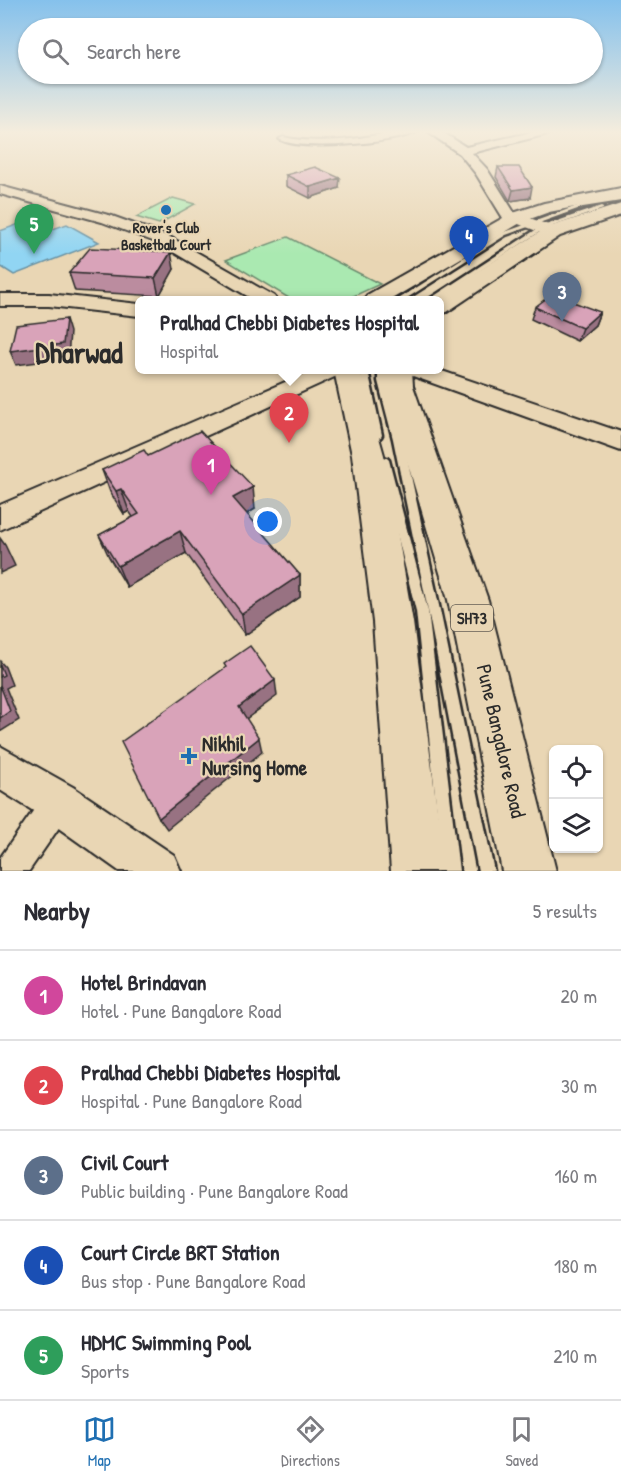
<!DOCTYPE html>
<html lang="en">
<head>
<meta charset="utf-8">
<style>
  :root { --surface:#fff; --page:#f2f2f3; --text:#2b2b33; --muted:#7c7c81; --line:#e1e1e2; --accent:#1f6fb2 }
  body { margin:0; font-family:"Patrick Hand",sans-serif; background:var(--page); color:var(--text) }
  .controls { position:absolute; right:18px; bottom:18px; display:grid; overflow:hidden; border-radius:9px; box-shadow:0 2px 4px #0004 }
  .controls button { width:54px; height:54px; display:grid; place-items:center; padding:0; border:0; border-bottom:2px solid var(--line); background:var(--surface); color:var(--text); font:30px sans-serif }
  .you { position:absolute; left:268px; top:522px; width:21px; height:21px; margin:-15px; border:4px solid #fff; border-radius:50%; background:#1a73e8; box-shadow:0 0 0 9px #1a73e833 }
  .badge { display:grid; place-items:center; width:39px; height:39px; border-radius:50%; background:var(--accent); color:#fff; font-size:20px; font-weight:700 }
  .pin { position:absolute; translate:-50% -50px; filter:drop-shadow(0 2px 3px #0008) }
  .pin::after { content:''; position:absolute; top:32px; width:21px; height:18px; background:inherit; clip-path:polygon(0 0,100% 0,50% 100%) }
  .popup { position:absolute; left:135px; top:296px; width:309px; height:78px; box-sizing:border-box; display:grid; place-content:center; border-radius:9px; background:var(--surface); filter:drop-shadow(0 2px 4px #0005); font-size:20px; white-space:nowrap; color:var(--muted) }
  .popup b { font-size:22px; color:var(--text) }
  .popup::after { content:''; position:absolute; left:50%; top:100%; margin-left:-12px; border:12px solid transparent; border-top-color:var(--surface) }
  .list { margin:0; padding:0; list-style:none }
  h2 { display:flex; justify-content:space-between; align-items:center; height:78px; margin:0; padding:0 24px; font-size:26px }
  h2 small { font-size:20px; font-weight:400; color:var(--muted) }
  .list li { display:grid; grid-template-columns:39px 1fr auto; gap:18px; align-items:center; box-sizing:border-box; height:90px; padding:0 24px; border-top:2px solid var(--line) }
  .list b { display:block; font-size:22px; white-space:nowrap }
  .list p { margin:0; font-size:20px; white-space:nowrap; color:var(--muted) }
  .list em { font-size:20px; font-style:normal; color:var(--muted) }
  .icon { flex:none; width:33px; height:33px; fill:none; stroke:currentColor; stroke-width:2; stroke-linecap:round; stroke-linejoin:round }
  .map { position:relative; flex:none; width:621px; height:871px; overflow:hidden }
  .search { position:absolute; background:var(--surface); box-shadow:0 2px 4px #0004; left:18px; right:18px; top:18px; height:66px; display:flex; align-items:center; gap:15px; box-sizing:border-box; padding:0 21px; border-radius:33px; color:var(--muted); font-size:22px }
  .sheet { height:528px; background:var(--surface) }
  nav { display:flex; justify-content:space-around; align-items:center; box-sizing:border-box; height:84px; border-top:2px solid var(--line); background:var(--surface); font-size:16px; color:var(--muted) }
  nav a { display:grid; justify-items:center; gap:3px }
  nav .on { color:var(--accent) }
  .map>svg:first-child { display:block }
</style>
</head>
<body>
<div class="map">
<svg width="621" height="871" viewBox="0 0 621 871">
  <rect width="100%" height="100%" fill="#e9d6b4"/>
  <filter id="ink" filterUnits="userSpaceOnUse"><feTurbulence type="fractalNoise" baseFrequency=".0167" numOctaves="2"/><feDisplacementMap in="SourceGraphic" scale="12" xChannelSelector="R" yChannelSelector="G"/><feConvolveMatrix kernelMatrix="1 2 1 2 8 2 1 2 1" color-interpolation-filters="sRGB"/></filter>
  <g filter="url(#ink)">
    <!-- green -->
    <path fill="#aae9b1" stroke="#6a8a6e" stroke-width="1.5" d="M173 198 195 204 159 224 136 217Z
      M288 237 380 284 345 300H292L226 260Z"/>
    <!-- water -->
    <path fill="#91d5f3" stroke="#6891a3" stroke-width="1.5" d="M33 219 53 229 67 224 99 242 14 275 0 266V231Z"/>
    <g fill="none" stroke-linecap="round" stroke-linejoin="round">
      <!-- lane casing -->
      <g stroke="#2b2b2b" stroke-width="5">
        <path id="lane" d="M621 197V201L583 207 506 235 404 300H397L502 233 580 205Z
          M601 206 603 207V209L544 229 435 300H428L540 227Z
          M360 370H368L382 435 381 437 378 438 374 435Z
          M378 370H386V381L403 439 440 610 494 871H478L428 610 393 439 378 381Z
          M384 457 387 458 389 460 428 611 459 871H443L416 611 379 460 381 458Z"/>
      </g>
      <!-- street casing -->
      <g stroke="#2b2b2b" stroke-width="4">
        <path id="street" d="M394 132H417C396 143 299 152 279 139L283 137C321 145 357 139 394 132Z
          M58 787 69 791 73 802 69 813 29 871H0V858L47 791Z"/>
      </g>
      <!-- secondary casing -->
      <g stroke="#2b2b2b" stroke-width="4">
        <path id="secondary" d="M428 132H442L466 147 533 132H556L472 153 487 169 514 212 559 229 561 232 559 235H547L503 218 476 174 460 154Z
          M0 186 112 216 170 237 274 296 277 300H254L158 243 102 222 0 194Z
          M0 294H49L139 304V316L49 306H0Z
          M313 370H342L339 375 0 530V505Z
          M407 370H439L621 432V451L410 375Z
          M0 746 73 787 174 855 181 871H119L43 817 0 790Z"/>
      </g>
      <!-- primary casing -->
      <g stroke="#2b2b2b" stroke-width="4">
        <path id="primary" d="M621 188V198L549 212 522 222 390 300H364L367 295 510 214 544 203Z
          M621 204V215L560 236 447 312 439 314V300H433L546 228Z
          M334 370H360L384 455 413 622 445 871H391L373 622 352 455Z
          M386 370H412L413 386 488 600 556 871H502L448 600 385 386Z"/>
      </g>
      <!-- lane -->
      <use href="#lane" fill="#e9d6b4" fill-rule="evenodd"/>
      <!-- street -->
      <use href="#street" fill="#e9d6b4" fill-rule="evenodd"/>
      <!-- secondary -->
      <use href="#secondary" fill="#e9d6b4" fill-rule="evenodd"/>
      <!-- primary -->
      <use href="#primary" fill="#e9d6b4" fill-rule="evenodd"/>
    </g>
    <!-- wall -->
    <path fill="#bb8c9f" stroke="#2b2b2b" stroke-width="1.5" d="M498 167 530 198 510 201 496 177Z
      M286 175 339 188 310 198 286 186Z
      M174 269 159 296 75 291 69 273Z
      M535 307 600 312 595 325 577 341 531 319Z
      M148 456 255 509 247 514 300 575V597L245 635 186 553 127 587 109 557 99 535 133 517 129 511 124 514 110 492 102 470Z"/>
    <!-- shaded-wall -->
    <path fill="#987282" stroke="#2b2b2b" stroke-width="1.5" d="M340 178 339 188 310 198V187Z
      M532 187 530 198 510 201 513 190Z
      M171 252 174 269 159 296 155 278Z
      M600 312 595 325 577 341 582 328Z
      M66 319 70 332 68 358 16 365 10 351Z
      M253 487 255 509 236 520 233 498Z
      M121 489 129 511 124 514 116 491Z
      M180 531 186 553 127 587 118 566Z
      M0 538 5 545 15 566 0 573Z
      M300 575V597L245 635 242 614Z
      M0 661 5 667 12 685 6 688 19 720 0 732Z
      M275 680 277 696 242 722 239 707Z
      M259 738 262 752 167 829 159 818Z"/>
    <!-- building -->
    <path fill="#d9a3b9" stroke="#2b2b2b" stroke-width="1.5" d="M315 167 340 178 310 187 286 175Z
      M498 167H519L532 187 513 190Z
      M90 248 171 252 155 278 69 273Z
      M552 294 600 312 582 328 535 307Z
      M66 319 63 344 10 351 16 325Z
      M200 431 253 487 233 498 300 575 242 614 180 531 118 566 99 535 139 514 121 489 116 491 102 470 144 450 148 456Z
      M250 646 275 680 239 707 259 738 159 818 121 742 226 667 224 664Z
      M0 665 4 675 0 677Z
      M0 685 10 711 0 718Z"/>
  </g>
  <!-- sky -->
  <linearGradient id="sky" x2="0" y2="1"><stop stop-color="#85c1ec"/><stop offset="0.52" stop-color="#f5eddd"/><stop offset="1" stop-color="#f5eddd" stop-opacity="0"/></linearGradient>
  <rect width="621" height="254" fill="url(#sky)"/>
  <!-- markers -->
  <g fill="#1f6fb2" stroke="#e9d6b4" stroke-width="2">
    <circle cx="166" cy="210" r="6"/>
    <path d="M186 747h6v6h6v6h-6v6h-6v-6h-6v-6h6z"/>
  </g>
  <g text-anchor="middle" stroke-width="4.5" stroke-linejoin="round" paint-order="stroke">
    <!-- far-poi labels -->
    <g font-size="15" font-weight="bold" fill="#2b2b2b" stroke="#e9d6b4">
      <text x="166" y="233">Rover's Club<tspan x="166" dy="17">Basketball Court</tspan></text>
    </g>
    <!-- shield labels -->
    <rect fill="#e9d6b4" stroke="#645e54" stroke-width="1.5" x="451" y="605" width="42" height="26" rx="4.5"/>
    <g font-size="16" font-weight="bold" fill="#2b2b2b">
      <text x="472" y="624">SH73</text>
    </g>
    <!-- near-street labels -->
    <g font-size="21" fill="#2b2b2b" stroke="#e9d6b4">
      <text transform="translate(501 741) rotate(77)" y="7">Pune Bangalore Road</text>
    </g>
    <!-- near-poi labels -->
    <g font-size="21" font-weight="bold" fill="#2b2b2b" stroke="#e9d6b4" text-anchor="start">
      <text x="202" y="751">Nikhil<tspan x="202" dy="24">Nursing Home</tspan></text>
    </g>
    <!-- town labels -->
    <g font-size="30" font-weight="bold" fill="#2b2b2b" stroke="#e9d6b4">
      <text x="79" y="363">Dharwad</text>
    </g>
  </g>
</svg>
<div class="controls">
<button><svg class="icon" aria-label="locate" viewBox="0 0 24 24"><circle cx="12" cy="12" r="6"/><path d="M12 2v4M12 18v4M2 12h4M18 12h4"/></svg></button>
<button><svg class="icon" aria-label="layers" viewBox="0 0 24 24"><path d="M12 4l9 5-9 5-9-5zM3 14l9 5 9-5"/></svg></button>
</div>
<div class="you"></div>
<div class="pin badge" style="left:211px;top:495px;background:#d1479c">1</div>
<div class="pin badge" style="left:289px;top:443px;background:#e0444e">2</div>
<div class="popup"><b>Pralhad Chebbi Diabetes Hospital</b>Hospital</div>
<div class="pin badge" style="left:562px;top:322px;background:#5c6f8a">3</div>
<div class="pin badge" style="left:469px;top:266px;background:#1a4fb4">4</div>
<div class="pin badge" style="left:34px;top:254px;background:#2e9e5b">5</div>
<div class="search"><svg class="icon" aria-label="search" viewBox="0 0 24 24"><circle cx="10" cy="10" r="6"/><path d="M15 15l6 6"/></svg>Search here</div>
</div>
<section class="sheet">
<h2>Nearby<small>5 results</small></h2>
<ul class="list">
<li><span class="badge" style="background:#d1479c">1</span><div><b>Hotel Brindavan</b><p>Hotel · Pune Bangalore Road</p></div><em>20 m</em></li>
<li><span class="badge" style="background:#e0444e">2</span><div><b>Pralhad Chebbi Diabetes Hospital</b><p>Hospital · Pune Bangalore Road</p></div><em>30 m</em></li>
<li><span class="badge" style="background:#5c6f8a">3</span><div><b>Civil Court</b><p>Public building · Pune Bangalore Road</p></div><em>160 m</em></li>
<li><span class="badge" style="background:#1a4fb4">4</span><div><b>Court Circle BRT Station</b><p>Bus stop · Pune Bangalore Road</p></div><em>180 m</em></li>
<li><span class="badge" style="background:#2e9e5b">5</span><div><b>HDMC Swimming Pool</b><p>Sports</p></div><em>210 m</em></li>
</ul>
</section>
<nav>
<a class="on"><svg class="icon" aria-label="map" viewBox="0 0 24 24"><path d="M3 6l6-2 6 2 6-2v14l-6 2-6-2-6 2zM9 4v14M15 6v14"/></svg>Map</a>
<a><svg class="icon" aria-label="directions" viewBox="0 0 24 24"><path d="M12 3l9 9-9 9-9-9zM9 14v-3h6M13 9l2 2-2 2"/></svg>Directions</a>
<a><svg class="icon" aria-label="saved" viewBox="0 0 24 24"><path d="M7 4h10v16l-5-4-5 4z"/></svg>Saved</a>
</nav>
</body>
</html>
